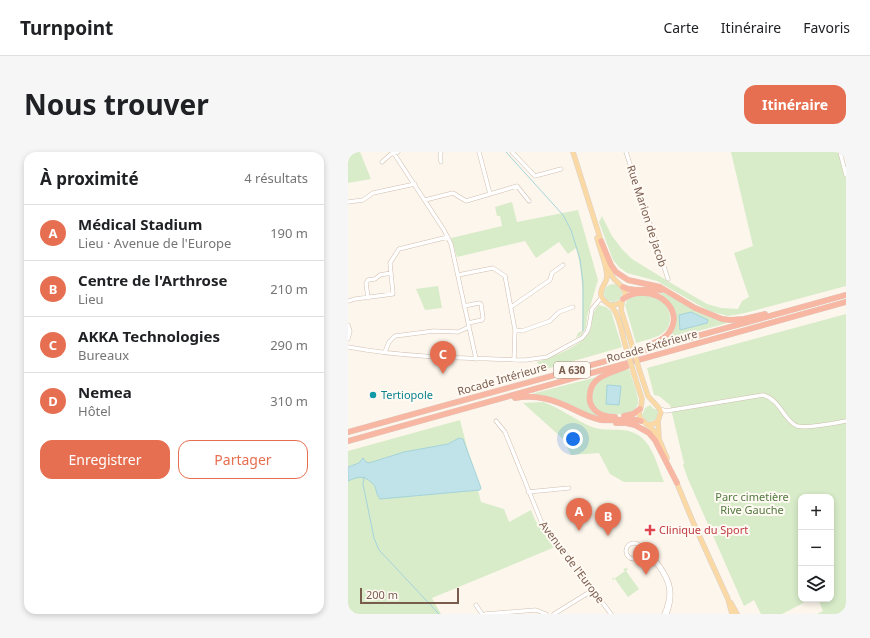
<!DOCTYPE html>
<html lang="fr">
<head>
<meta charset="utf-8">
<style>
  :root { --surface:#fff; --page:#f6f6f6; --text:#202124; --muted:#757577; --line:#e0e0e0; --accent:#e76f51 }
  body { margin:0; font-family:"Noto Sans",sans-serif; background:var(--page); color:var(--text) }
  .controls { position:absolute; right:12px; bottom:12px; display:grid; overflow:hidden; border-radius:8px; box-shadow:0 2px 6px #0003 }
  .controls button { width:36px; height:36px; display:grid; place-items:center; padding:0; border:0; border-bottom:1px solid var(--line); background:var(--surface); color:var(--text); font:20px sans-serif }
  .scale { position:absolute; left:12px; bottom:10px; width:99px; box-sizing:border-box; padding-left:4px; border:2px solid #7a5c4d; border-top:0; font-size:11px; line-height:14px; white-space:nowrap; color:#7a5c4d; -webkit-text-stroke:3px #fffaf3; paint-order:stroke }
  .you { position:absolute; left:225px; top:287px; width:14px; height:14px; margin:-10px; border:3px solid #fff; border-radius:50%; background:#1a73e8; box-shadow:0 0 0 6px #1a73e833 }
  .badge { display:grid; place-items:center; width:26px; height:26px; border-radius:50%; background:var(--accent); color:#fff; font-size:13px; font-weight:700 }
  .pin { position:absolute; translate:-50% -33px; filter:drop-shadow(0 1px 2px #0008) }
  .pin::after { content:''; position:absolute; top:21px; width:14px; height:12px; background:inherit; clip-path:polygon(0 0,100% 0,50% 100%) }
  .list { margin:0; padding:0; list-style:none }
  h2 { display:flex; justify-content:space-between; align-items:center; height:52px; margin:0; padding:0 16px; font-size:17px }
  h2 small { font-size:13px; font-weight:400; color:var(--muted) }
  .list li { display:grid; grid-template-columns:26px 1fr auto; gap:12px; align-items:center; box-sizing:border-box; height:56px; padding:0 16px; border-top:1px solid var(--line) }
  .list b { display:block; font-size:15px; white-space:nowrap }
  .list p { margin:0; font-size:13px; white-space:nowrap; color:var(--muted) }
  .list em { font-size:13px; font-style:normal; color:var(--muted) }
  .actions { display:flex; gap:8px; padding:12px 16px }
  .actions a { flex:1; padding:9px 0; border:1px solid var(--accent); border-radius:12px; text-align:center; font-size:14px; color:var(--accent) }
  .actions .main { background:var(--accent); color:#fff }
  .icon { flex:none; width:22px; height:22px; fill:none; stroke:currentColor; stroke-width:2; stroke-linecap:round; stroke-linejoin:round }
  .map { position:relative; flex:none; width:498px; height:462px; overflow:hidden; border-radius:12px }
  header { display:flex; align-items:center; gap:24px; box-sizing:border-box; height:56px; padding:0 20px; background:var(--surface); border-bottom:1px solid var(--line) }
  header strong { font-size:19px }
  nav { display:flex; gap:22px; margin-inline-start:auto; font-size:14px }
  .intro { display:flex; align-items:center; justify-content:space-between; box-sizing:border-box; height:96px; padding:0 24px }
  h1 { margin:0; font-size:28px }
  .button { padding:10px 18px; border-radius:12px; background:var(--accent); color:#fff; font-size:14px; font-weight:700 }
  main { display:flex; gap:24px; padding:0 24px }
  aside { flex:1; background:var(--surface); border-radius:12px; box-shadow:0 2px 6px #0003 }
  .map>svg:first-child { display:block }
</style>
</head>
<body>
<header>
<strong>Turnpoint</strong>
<nav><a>Carte</a><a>Itinéraire</a><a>Favoris</a></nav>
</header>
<div class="intro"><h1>Nous trouver</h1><a class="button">Itinéraire</a></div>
<main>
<aside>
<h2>À proximité<small>4 résultats</small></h2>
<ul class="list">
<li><span class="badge">A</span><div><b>Médical Stadium</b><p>Lieu · Avenue de l'Europe</p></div><em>190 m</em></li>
<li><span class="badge">B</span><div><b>Centre de l'Arthrose</b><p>Lieu</p></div><em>210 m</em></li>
<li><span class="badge">C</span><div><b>AKKA Technologies</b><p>Bureaux</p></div><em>290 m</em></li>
<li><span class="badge">D</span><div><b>Nemea</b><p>Hôtel</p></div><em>310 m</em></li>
</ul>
<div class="actions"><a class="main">Enregistrer</a><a>Partager</a></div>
</aside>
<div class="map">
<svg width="498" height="462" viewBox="0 0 498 462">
  <rect width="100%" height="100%" fill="#fdf6ec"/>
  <!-- green -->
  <path fill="#d8ecc9" d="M0 0H12L23 27 0 31Z
    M383 0H492L498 23V134L397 161 380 164 361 159 309 129 279 121 271 115 265 108 251 70 254 64 264 84 274 97 284 107 323 131 359 152 373 156 390 157 394 149 401 145 386 101 405 94Z
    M164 50 169 70 230 58 250 128 239 165 238 176 233 183 228 186 230 181 234 179C235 151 236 124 228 96L220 102 211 90 188 106 177 89 109 105 103 86 154 74 152 64H149L147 55Z
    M256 141a9 9 0 1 1 18 0a9 9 0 1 1-18 0Z
    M90 134 94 156 77 158 68 137Z
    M305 138 316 141 354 161 383 170 314 189 326 174 319 147 313 142Z
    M289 144C303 143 321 147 322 165 322 170 321 176 317 179 311 186 297 188 288 191L277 153 280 147Z
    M251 153 258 155 263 159 274 195 195 218 189 210C204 205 240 192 243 176 245 167 243 161 251 153Z
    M498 162V462H469L475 459 470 447H483V345H453V447H463L434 462H413L406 448 396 454 340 327 335 313 336 311 322 253 311 244 306 243 299 216Z
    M281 217C283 224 292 246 290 252 285 269 233 266 245 237 247 232 252 227 257 225 265 221 273 219 281 217Z
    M249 225 240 237 239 247 256 267 183 242Z
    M195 250C213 256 227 268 244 275 254 279 265 277 275 278 303 281 307 308 316 330H276L262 322 251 301 223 303 214 286 175 251Z
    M302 253 306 257H309L310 261 308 267 301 270 298 269 294 263 297 256Z
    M112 268 133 350 156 357 161 370 183 358 187 368 207 395 84 446 93 462H0V299Z
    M278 416 280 417 278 419 291 437 280 445 267 427 264 428 265 425 266 427 277 419 275 417Z"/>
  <!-- water -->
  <path fill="#bfe3e8" stroke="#a5d3da" d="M343 160 360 168 359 171 332 178 331 163Z
    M259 233 273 234 271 253 258 252Z
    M111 286 115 287 133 336 132 338 32 347C28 342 29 340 27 335 26 333 25 332 23 330 15 323 9 325 0 329V315L11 311 15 306 18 310 21 311 56 300 100 292Z"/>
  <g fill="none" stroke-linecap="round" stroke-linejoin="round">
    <!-- stream -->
    <path stroke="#a5d3da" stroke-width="1" d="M158 0 215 63 223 78 232 107 235 131V179
      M16 325 15 332 26 386 31 398 91 462"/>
    <!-- minor casing -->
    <g stroke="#d1beb0" stroke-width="4.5">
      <path id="minor" d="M45 0 96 78 103 92 128 207
        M164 0 187 24 213 17
        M278 0 320 127
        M492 0 498 23
        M34 10 43 2 50 0
        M93 10 92 4 93 0
        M142 42 169 34 181 49
        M77 48 105 41 118 49 142 42 131 0
        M0 50 15 48 25 41 67 32
        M110 123 145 116 157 124 167 178 166 208
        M20 146 18 131 20 128 27 127 32 123 43 121
        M0 149 7 147 45 142 42 111 51 97 100 85
        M116 154 131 151 133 152 135 166 134 168 120 171
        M163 155 202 128 204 121 215 113
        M0 173 2 179 0 187
        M167 178 174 179 202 169 211 160 225 155
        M0 195C59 206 119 206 178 208L199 205 234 186 239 180 241 174 244 157 254 145
        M37 200 41 190 47 184 86 179 110 180 121 175
        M312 257 318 259 415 243C433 248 435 268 449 274 458 277 487 271 498 269
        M148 269 157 280 193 369 263 462
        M180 340 221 336
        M278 399a8 8 0 1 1 16 0a8 8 0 1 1-16 0Z
        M292 395C299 396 302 401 306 406 321 425 328 438 319 462
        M292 402C295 403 299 403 301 405 311 412 321 429 321 440 321 448 319 455 316 462
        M128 453 134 462
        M137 462 188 458 198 462
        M206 462 245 438"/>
    </g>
    <!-- major casing -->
    <g stroke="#dad1cd" stroke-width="5.5">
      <path id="major" d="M225 0 254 92
        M249 86C252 99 259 112 259 125 258 132 252 136 253 143 254 150 261 151 265 156 272 166 274 181 277 192
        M259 109C260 114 262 119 264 124 268 132 285 138 273 150 270 153 266 153 262 153
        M274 150 273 158 283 190
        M292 220 300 244 311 256 313 260 310 269 305 272 299 273
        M286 222 294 247 293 255 291 260 292 266 306 279 311 287 319 306
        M310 269 311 286
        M328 329 345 370 380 447 384 462
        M383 451 389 462"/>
    </g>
    <!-- highway casing -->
    <g stroke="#dad1cd" stroke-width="6">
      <path id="highway" d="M253 89 263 113 268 120 280 128 312 135 347 156 374 167 382 168 396 167 417 162
        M275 135C286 141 301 136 313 138
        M275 147C281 143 286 141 293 141 316 139 337 163 319 183 314 188 307 191 300 193
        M167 246C189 242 207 248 227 258 235 262 244 266 253 268 267 270 280 264 293 269
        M276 264 285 262 292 257
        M267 265C259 265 250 263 245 256 241 251 241 246 242 241 244 222 267 221 281 213
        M268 271H278L287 273 301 281 307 288 329 331
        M0 280 498 143
        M0 289 498 150"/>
    </g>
    <!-- minor -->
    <use href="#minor" stroke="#fff" stroke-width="3.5"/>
    <!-- major -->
    <use href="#major" stroke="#fbd9a5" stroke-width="4.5"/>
    <!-- highway -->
    <use href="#highway" stroke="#f7b7a3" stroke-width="5.5"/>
    <!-- major-bridge casing -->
    <g stroke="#dad1cd" stroke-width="5.5" stroke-linecap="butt">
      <path id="major-bridge" d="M283 190 292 220
        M277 192 286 222"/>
    </g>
    <!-- major-bridge -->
    <use href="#major-bridge" stroke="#fbd9a5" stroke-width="4.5"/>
  </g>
  <!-- markers -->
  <circle fill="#0f9aa8" stroke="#fffaf3" stroke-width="1.5" cx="25" cy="243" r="4"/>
  <path fill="#e0444e" stroke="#fffaf3" stroke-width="1.5" d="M300 372h4v4h4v4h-4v4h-4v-4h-4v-4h4z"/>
  <g text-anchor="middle" stroke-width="4" stroke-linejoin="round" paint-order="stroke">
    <!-- shield labels -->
    <rect fill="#fffaf3" stroke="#a28b7f" stroke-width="1" x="206" y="210" width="36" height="16" rx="3"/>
    <g font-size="10" font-weight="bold" fill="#7a5c4d">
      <text x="224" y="222">A 630</text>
    </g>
    <!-- street labels -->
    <g font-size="11" fill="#7a5c4d" stroke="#fffaf3">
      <text transform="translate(299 64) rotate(72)" y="4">Rue Marion de Jacob</text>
      <text transform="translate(304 194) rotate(-16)" y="4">Rocade Extérieure</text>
      <text transform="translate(154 227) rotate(-16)" y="4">Rocade Intérieure</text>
      <text transform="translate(224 410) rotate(53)" y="4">Avenue de l'Europe</text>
    </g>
    <!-- culture labels -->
    <g font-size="11" fill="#0d838f" stroke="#fffaf3" text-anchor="start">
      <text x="33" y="247">Tertiopole</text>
    </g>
    <!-- park labels -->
    <g font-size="11" fill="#537a41" stroke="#fffaf3">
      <text x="404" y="349">Parc cimetière<tspan x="404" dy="13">Rive Gauche</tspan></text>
    </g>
    <!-- health labels -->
    <g font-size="11" fill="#be3a42" stroke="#fffaf3" text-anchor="start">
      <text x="311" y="382">Clinique du Sport</text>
    </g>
  </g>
</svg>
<div class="controls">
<button>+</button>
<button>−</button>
<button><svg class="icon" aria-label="layers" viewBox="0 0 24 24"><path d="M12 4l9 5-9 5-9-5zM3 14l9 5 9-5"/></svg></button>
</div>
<div class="scale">200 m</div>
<div class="you"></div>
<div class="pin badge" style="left:231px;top:379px">A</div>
<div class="pin badge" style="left:260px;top:384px">B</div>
<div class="pin badge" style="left:95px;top:222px">C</div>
<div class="pin badge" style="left:298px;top:423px">D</div>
</div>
</main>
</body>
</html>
